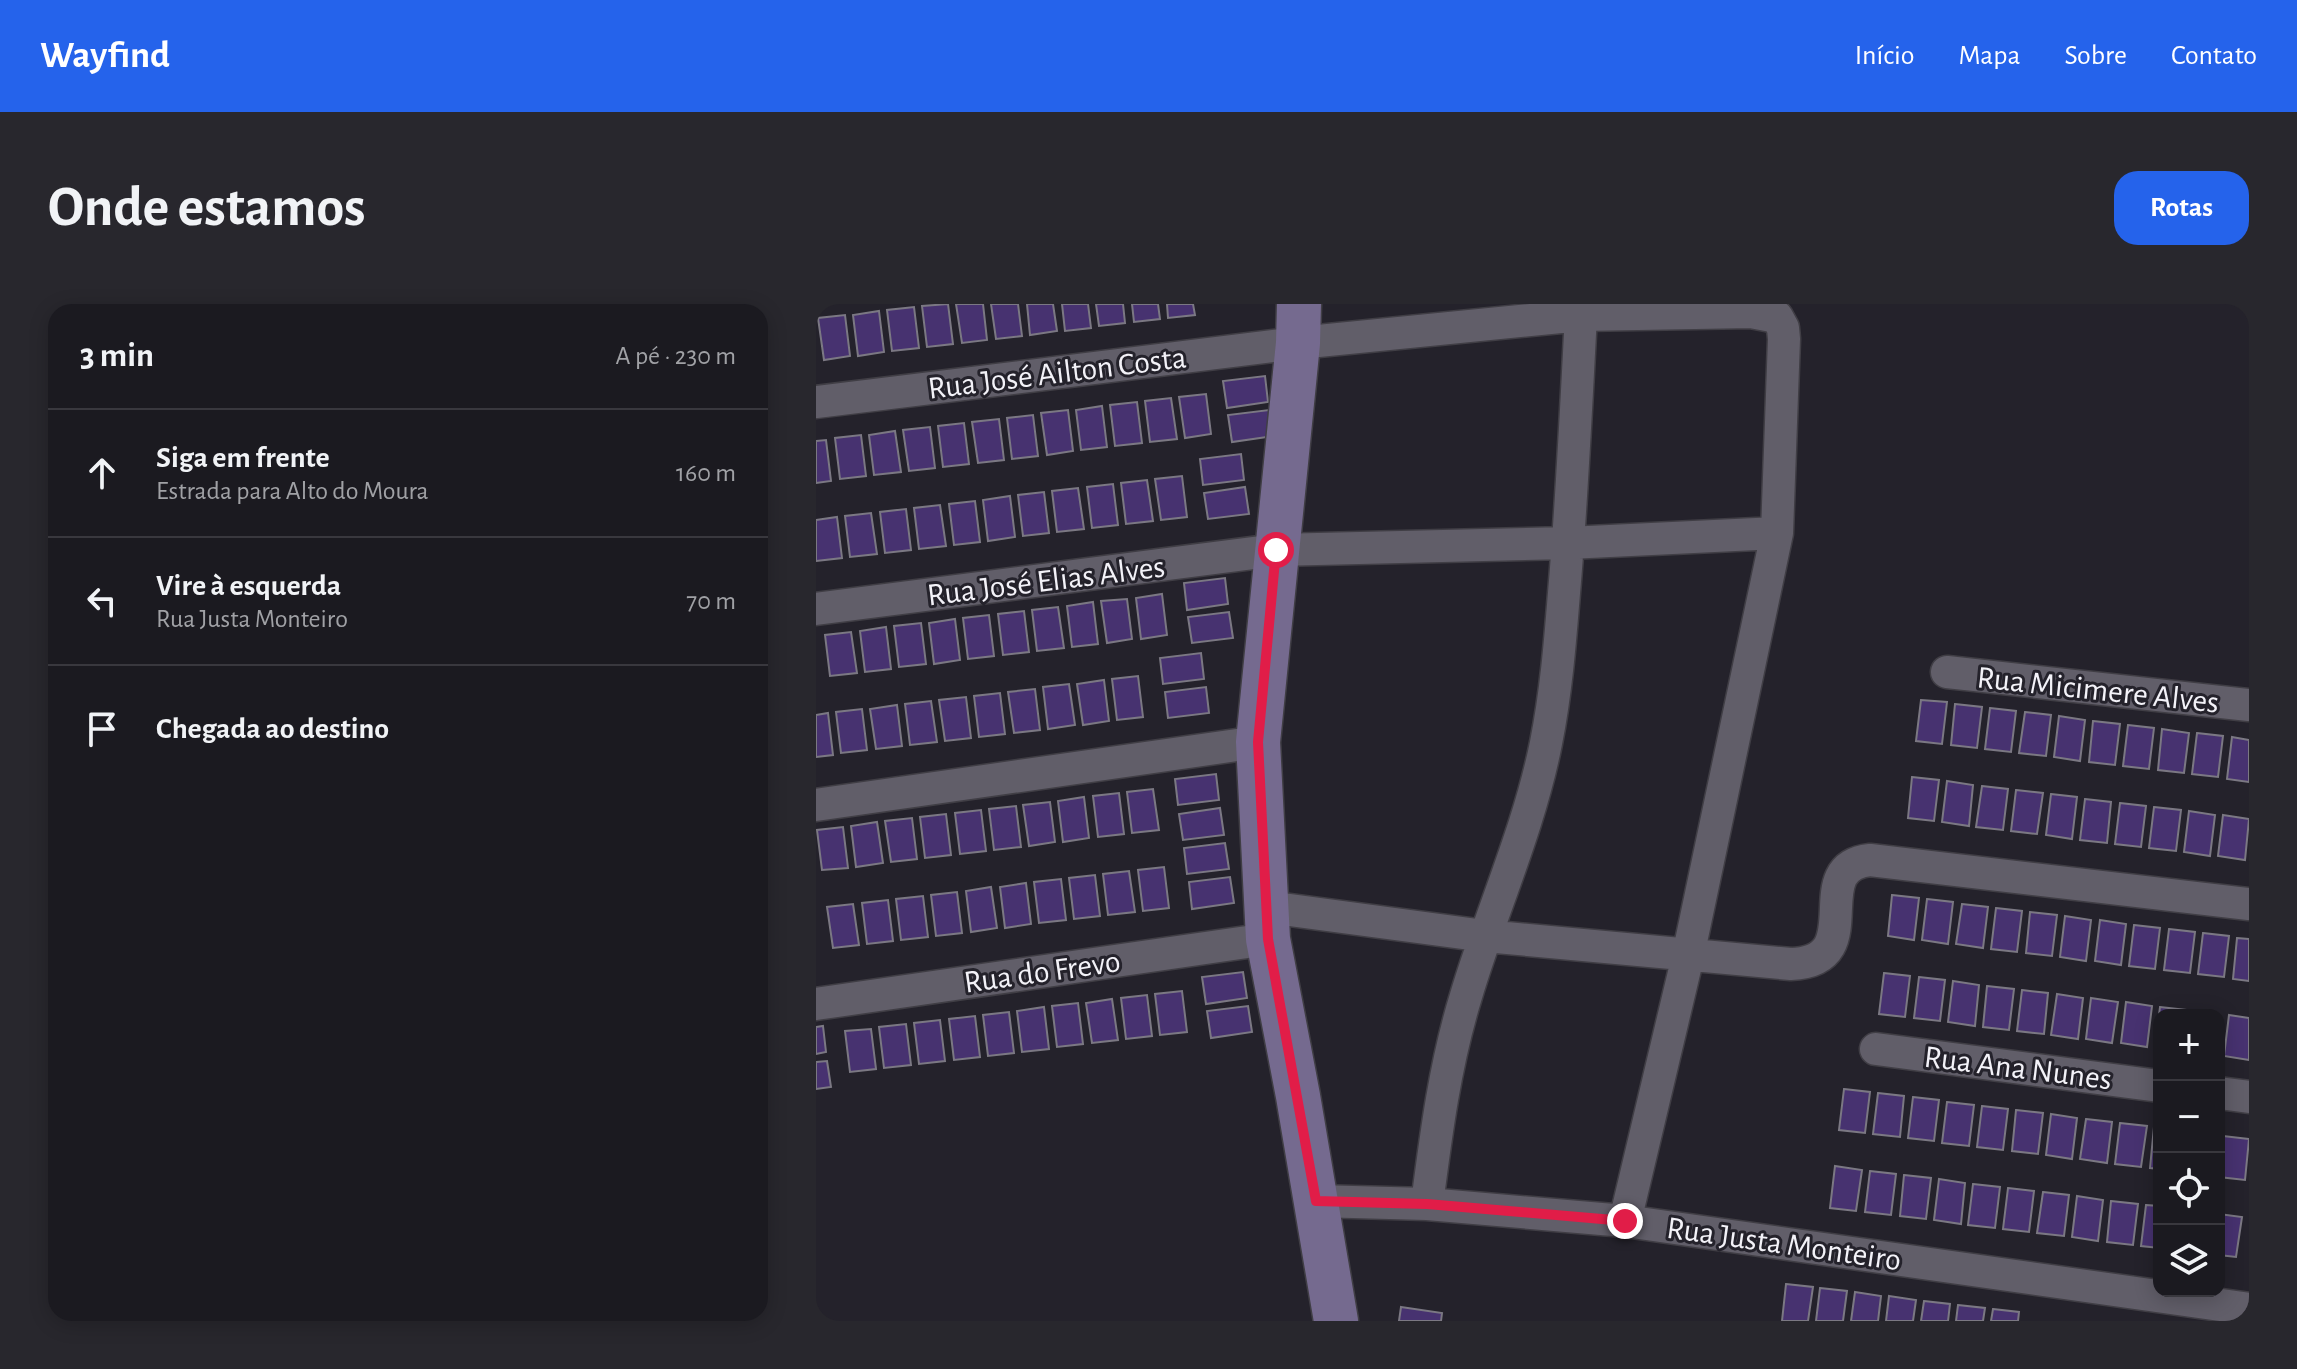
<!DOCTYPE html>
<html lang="pt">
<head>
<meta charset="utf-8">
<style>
  :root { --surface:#1b1a20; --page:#28272d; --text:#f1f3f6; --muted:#a0a1a5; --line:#39383e; --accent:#2563eb }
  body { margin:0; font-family:"Alegreya Sans",sans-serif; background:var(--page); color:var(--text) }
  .controls { position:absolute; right:24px; bottom:24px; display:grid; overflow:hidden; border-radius:16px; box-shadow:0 4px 20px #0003 }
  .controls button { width:72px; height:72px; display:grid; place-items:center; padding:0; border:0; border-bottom:2px solid var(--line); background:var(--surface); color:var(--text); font:40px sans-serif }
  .stop { position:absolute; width:24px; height:24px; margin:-18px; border:6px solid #e11d48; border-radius:50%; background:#fff }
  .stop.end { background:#e11d48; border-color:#fff; box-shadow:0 2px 8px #0008 }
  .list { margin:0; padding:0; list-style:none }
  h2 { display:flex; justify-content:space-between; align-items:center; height:104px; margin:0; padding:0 32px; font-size:34px }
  h2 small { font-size:26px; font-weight:400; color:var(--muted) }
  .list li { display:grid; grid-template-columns:52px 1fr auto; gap:24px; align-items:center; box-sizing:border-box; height:128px; padding:0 32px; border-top:2px solid var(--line) }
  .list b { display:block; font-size:30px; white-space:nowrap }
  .list p { margin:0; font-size:26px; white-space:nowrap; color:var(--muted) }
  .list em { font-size:26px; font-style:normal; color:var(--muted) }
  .icon { flex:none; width:44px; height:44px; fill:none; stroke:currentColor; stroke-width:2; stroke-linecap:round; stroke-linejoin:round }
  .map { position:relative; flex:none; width:1433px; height:1017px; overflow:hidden; border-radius:24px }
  header { display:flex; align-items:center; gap:48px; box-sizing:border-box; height:112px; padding:0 40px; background:var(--accent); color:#fff }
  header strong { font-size:38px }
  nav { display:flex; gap:44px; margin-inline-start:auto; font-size:28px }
  .intro { display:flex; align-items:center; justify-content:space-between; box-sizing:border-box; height:192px; padding:0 48px }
  h1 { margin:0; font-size:56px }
  .button { padding:20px 36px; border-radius:24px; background:var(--accent); color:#fff; font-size:28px; font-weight:700 }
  main { display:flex; gap:48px; padding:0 48px }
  aside { flex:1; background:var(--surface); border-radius:24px; box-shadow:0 4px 20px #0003 }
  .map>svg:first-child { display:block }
</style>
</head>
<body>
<header>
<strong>Wayfind</strong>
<nav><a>Início</a><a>Mapa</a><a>Sobre</a><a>Contato</a></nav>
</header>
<div class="intro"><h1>Onde estamos</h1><a class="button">Rotas</a></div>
<main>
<aside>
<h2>3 min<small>A pé · 230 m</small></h2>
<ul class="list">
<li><svg class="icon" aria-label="ahead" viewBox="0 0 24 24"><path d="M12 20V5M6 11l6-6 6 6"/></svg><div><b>Siga em frente</b><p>Estrada para Alto do Moura</p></div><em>160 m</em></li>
<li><svg class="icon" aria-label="left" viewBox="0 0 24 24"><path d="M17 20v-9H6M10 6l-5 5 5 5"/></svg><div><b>Vire à esquerda</b><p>Rua Justa Monteiro</p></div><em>70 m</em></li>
<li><svg class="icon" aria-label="arrive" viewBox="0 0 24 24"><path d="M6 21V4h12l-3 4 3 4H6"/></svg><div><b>Chegada ao destino</b></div></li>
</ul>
</aside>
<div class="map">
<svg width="1433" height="1017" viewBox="0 0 1433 1017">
  <rect width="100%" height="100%" fill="#24222b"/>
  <!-- building -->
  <path fill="#473270" stroke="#7b7883" stroke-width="2" d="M132 0 137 40 111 43 106 2Z
    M140 0H167L171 36 146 39Z
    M175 0H202L206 32 180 35Z
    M211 0H237L241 27 214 31Z
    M246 0H272L275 24 249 27Z
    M280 0H307L309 19 283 22Z
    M316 0H342L344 15 318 18Z
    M351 0H377L379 11 352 14Z
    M98 3 103 44 76 47 71 6Z
    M63 7 68 48 42 52 37 11Z
    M29 11 34 52 8 56 2 14Z
    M449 72 452 98 411 104 407 77Z
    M390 90 395 130 369 134 363 93Z
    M355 94 361 135 334 138 329 97Z
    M321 98 326 139 299 142 294 101Z
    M286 102 291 143 265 146 260 106Z
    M252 106 257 147 231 151 225 109Z
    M453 106 457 132 416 138 412 111Z
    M217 111 222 152 196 155 191 114Z
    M183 115 188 156 162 159 156 118Z
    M148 119 153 160 127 163 122 122Z
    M114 123 119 164 93 167 87 126Z
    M79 127 85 168 58 171 53 131Z
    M45 131 50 172 24 175 19 134Z
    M10 136 15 177 0 179V137Z
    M425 150 428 176 387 181 384 155Z
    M366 172 371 213 345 216 339 175Z
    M331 176 337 217 310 220 305 179Z
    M297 180 302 221 276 224 271 183Z
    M429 183 433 210 392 215 388 189Z
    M262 184 268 225 241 228 236 187Z
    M228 188 233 229 207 232 202 191Z
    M194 192 199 233 172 237 167 196Z
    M159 197 164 238 138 241 133 200Z
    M124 201 130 242 103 245 98 204Z
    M90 205 95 246 69 249 64 208Z
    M55 209 61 250 34 253 29 212Z
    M21 213 26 254 0 257V216Z
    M409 274 412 300 371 306 368 279Z
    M346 290 351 331 325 335 320 294Z
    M311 295 316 335 291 339 285 297Z
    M277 298 282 340 256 343 251 302Z
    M242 303 248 344 221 347 216 306Z
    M208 307 213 348 187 351 182 310Z
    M413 308 417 334 376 339 372 313Z
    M173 311 178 352 152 355 147 314Z
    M139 315 144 356 118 360 113 319Z
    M105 319 110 360 83 363 78 322Z
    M70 323 75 365 49 368 44 327Z
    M35 328 41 369 14 372 9 331Z
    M385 349 388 375 347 380 344 354Z
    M322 372 327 413 301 416 296 375Z
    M288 376 293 417 267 421 261 380Z
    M253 380 259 421 232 425 227 383Z
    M390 383 393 409 352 414 349 388Z
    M219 385 224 426 198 429 192 388Z
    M184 389 189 430 163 433 158 392Z
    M150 393 155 434 129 437 123 396Z
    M1105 396 1131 398 1126 440 1100 437Z
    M115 397 121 438 94 441 89 400Z
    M1139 400 1166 403 1161 444 1135 441Z
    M81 401 86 442 60 445 54 405Z
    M1174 404 1200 407 1195 448 1169 445Z
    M46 405 51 446 25 449 20 408Z
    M1209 408 1235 411 1230 452 1203 449Z
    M12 409 17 451 0 453V411Z
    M1243 412 1269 416 1264 457 1238 453Z
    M1277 417 1304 420 1299 461 1273 458Z
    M1312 421 1338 424 1333 465 1307 462Z
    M1346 425 1373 429 1368 469 1342 466Z
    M1381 429 1407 432 1402 473 1376 470Z
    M1416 433 1433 436V478L1411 475Z
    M400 470 403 496 362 501 359 475Z
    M1096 473 1123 476 1118 517 1092 514Z
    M1131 477 1157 481 1153 522 1126 518Z
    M1166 482 1192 485 1187 526 1160 523Z
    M337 485 343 526 316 529 311 488Z
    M1200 486 1227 489 1221 530 1195 527Z
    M303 489 308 530 282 533 277 492Z
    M1235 490 1261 493 1256 535 1230 531Z
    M268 493 273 534 247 538 242 497Z
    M1269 495 1295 498 1291 539 1264 536Z
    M234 498 239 538 213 542 207 501Z
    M1304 499 1330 502 1325 543 1299 540Z
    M200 502 205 543 178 546 173 505Z
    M1338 503 1365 506 1360 547 1333 544Z
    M404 504 408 531 367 536 363 510Z
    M165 506 170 547 144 550 139 509Z
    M1373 507 1399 511 1394 552 1368 548Z
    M130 510 135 551 109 554 104 513Z
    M1407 511 1433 515 1429 556 1402 552Z
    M96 514 101 555 75 558 69 517Z
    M61 518 67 559 40 563 35 522Z
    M27 523 32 564 6 566 1 526Z
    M409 539 413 565 371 570 368 544Z
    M348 563 353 604 327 607 322 566Z
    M313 567 319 608 292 611 287 570Z
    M279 571 284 612 258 615 253 574Z
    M414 573 418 599 376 605 373 578Z
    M245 575 250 616 223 619 218 578Z
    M210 579 215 620 189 624 184 583Z
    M175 583 181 624 155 628 150 587Z
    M141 588 146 629 120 632 115 591Z
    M1076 591 1103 594 1098 636 1072 632Z
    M107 592 112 633 85 636 80 595Z
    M1111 595 1137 598 1132 640 1106 636Z
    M72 596 77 637 51 640 46 599Z
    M37 600 43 641 17 644 11 603Z
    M1146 600 1172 603 1167 644 1140 640Z
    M1180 604 1206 607 1201 648 1175 645Z
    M1214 608 1241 611 1236 652 1210 649Z
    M1249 612 1275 616 1270 657 1244 653Z
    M1284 616 1310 620 1305 661 1279 657Z
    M1318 621 1344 624 1339 665 1313 662Z
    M1353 625 1379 628 1374 669 1348 666Z
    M1387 629 1413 632 1408 673 1382 670Z
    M1421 634 1433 635V677L1417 675Z
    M427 668 431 694 390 700 386 673Z
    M1068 669 1094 672 1089 713 1063 710Z
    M1103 673 1129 676 1124 717 1098 714Z
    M1137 677 1163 681 1159 722 1132 718Z
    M1171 682 1198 685 1193 726 1167 723Z
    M1206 686 1232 689 1228 730 1201 727Z
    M366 687 371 728 344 731 339 690Z
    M1241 690 1267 694 1262 735 1235 731Z
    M331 691 336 732 310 735 305 694Z
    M1275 694 1302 698 1296 739 1270 735Z
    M296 695 302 736 276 739 270 699Z
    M1310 698 1336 702 1331 743 1305 739Z
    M262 699 267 740 241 743 236 702Z
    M432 702 436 728 395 734 391 707Z
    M228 703 233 745 206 748 201 707Z
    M1344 703 1370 706V711H1343Z
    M193 708 198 749 172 752 167 711Z
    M1413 711 1433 714V756L1408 752Z
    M159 712 164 753 138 756 133 715Z
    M124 716 129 757 103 760 98 719Z
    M90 720 95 761 68 764 63 723Z
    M7 722 10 748 0 750V723Z
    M55 725 60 765 34 768 29 727Z
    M11 757 15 783 0 785V758Z
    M1028 785 1054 788 1049 829 1023 826Z
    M1062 789 1088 792 1084 833 1057 830Z
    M1097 793 1123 796 1118 837 1092 834Z
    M1131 798 1158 801 1153 842 1126 839Z
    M1166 802 1192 805 1187 846 1161 843Z
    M1200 806 1227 809 1222 850 1196 847Z
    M1235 810 1261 814 1256 855 1230 851Z
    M1270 815 1296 818 1291 859 1264 855Z
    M1304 819 1331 822 1325 863 1299 860Z
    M1338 823 1343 824V865L1334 864Z
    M1407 832 1433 835 1429 876 1403 873Z
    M1019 862 1046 866 1040 907 1014 904Z
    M1054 867 1080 870 1075 911 1049 908Z
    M1088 871 1115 874 1110 915 1084 912Z
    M1123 875 1149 879 1145 920 1118 916Z
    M1157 880 1184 883 1179 924 1152 921Z
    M1192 884 1218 887 1213 928 1187 925Z
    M1227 888 1253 891 1248 932 1221 929Z
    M1261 892 1287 896 1282 937 1256 933Z
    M1295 897 1322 900 1317 941 1291 938Z
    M1330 901 1343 902V944L1325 942Z
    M1403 910 1426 913 1420 953 1403 951Z
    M970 980 997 983 992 1017H966Z
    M1004 984 1031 987 1027 1017H1000Z
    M1039 988 1065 992 1062 1017H1035Z
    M1073 992 1100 996 1097 1017H1070Z
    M1108 997 1134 1000 1132 1017H1105Z
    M1142 1001 1169 1004 1167 1017H1140Z
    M585 1003 626 1009 625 1017H583Z
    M1177 1005 1203 1008 1202 1017H1175Z"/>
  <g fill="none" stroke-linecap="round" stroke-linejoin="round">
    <!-- street casing -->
    <g stroke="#403e45" stroke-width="35">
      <path id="street" d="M0 98 482 39 765 11 935 8 961 13 967 24 968 35 961 229 872 652 809 917
        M0 305 460 246 752 239 961 229
        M1131 368 1433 401
        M0 501 442 438
        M451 603 669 632 975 660C1057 657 986 563 1054 556L1433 600
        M0 700 452 635
        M1060 745 1343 782
        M1403 789 1433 793
        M500 897 611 900 809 917 1433 1005
        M611 900C620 830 629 760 650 692 675 608 713 525 730 439 740 389 744 339 748 289 756 196 760 104 765 11"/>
    </g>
    <!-- secondary casing -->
    <g stroke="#403e45" stroke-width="47">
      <path id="secondary" d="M483 0 482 39 442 438 452 635 482 792 520 1017"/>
    </g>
    <!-- street -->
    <use href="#street" stroke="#615e69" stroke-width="32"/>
    <!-- secondary -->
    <use href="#secondary" stroke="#756a8f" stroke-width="44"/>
  </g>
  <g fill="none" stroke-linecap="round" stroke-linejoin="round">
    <!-- route -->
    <path stroke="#e11d48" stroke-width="10" d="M460 246 442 438 452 635 500 897 611 900 809 917"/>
  </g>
  <g text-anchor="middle" stroke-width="6" stroke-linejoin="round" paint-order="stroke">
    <!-- street labels -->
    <g font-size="32" fill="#f3f2f8" stroke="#24222b">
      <text transform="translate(241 68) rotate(-7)" y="11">Rua José Ailton Costa</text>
      <text transform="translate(230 276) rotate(-7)" y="11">Rua José Elias Alves</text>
      <text transform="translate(1282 385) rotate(6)" y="11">Rua Micimere Alves</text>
      <text transform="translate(226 667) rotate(-8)" y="11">Rua do Frevo</text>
      <text transform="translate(1202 763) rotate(7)" y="11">Rua Ana Nunes</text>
      <text transform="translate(968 939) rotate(8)" y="11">Rua Justa Monteiro</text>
    </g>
  </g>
</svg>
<div class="controls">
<button>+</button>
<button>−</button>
<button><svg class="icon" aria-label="locate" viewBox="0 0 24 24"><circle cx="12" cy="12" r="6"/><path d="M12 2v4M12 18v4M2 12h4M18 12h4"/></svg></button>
<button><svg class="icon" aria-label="layers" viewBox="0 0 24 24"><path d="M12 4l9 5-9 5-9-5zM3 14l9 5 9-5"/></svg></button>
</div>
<div class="stop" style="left:460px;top:246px"></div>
<div class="stop end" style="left:809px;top:917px"></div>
</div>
</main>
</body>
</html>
